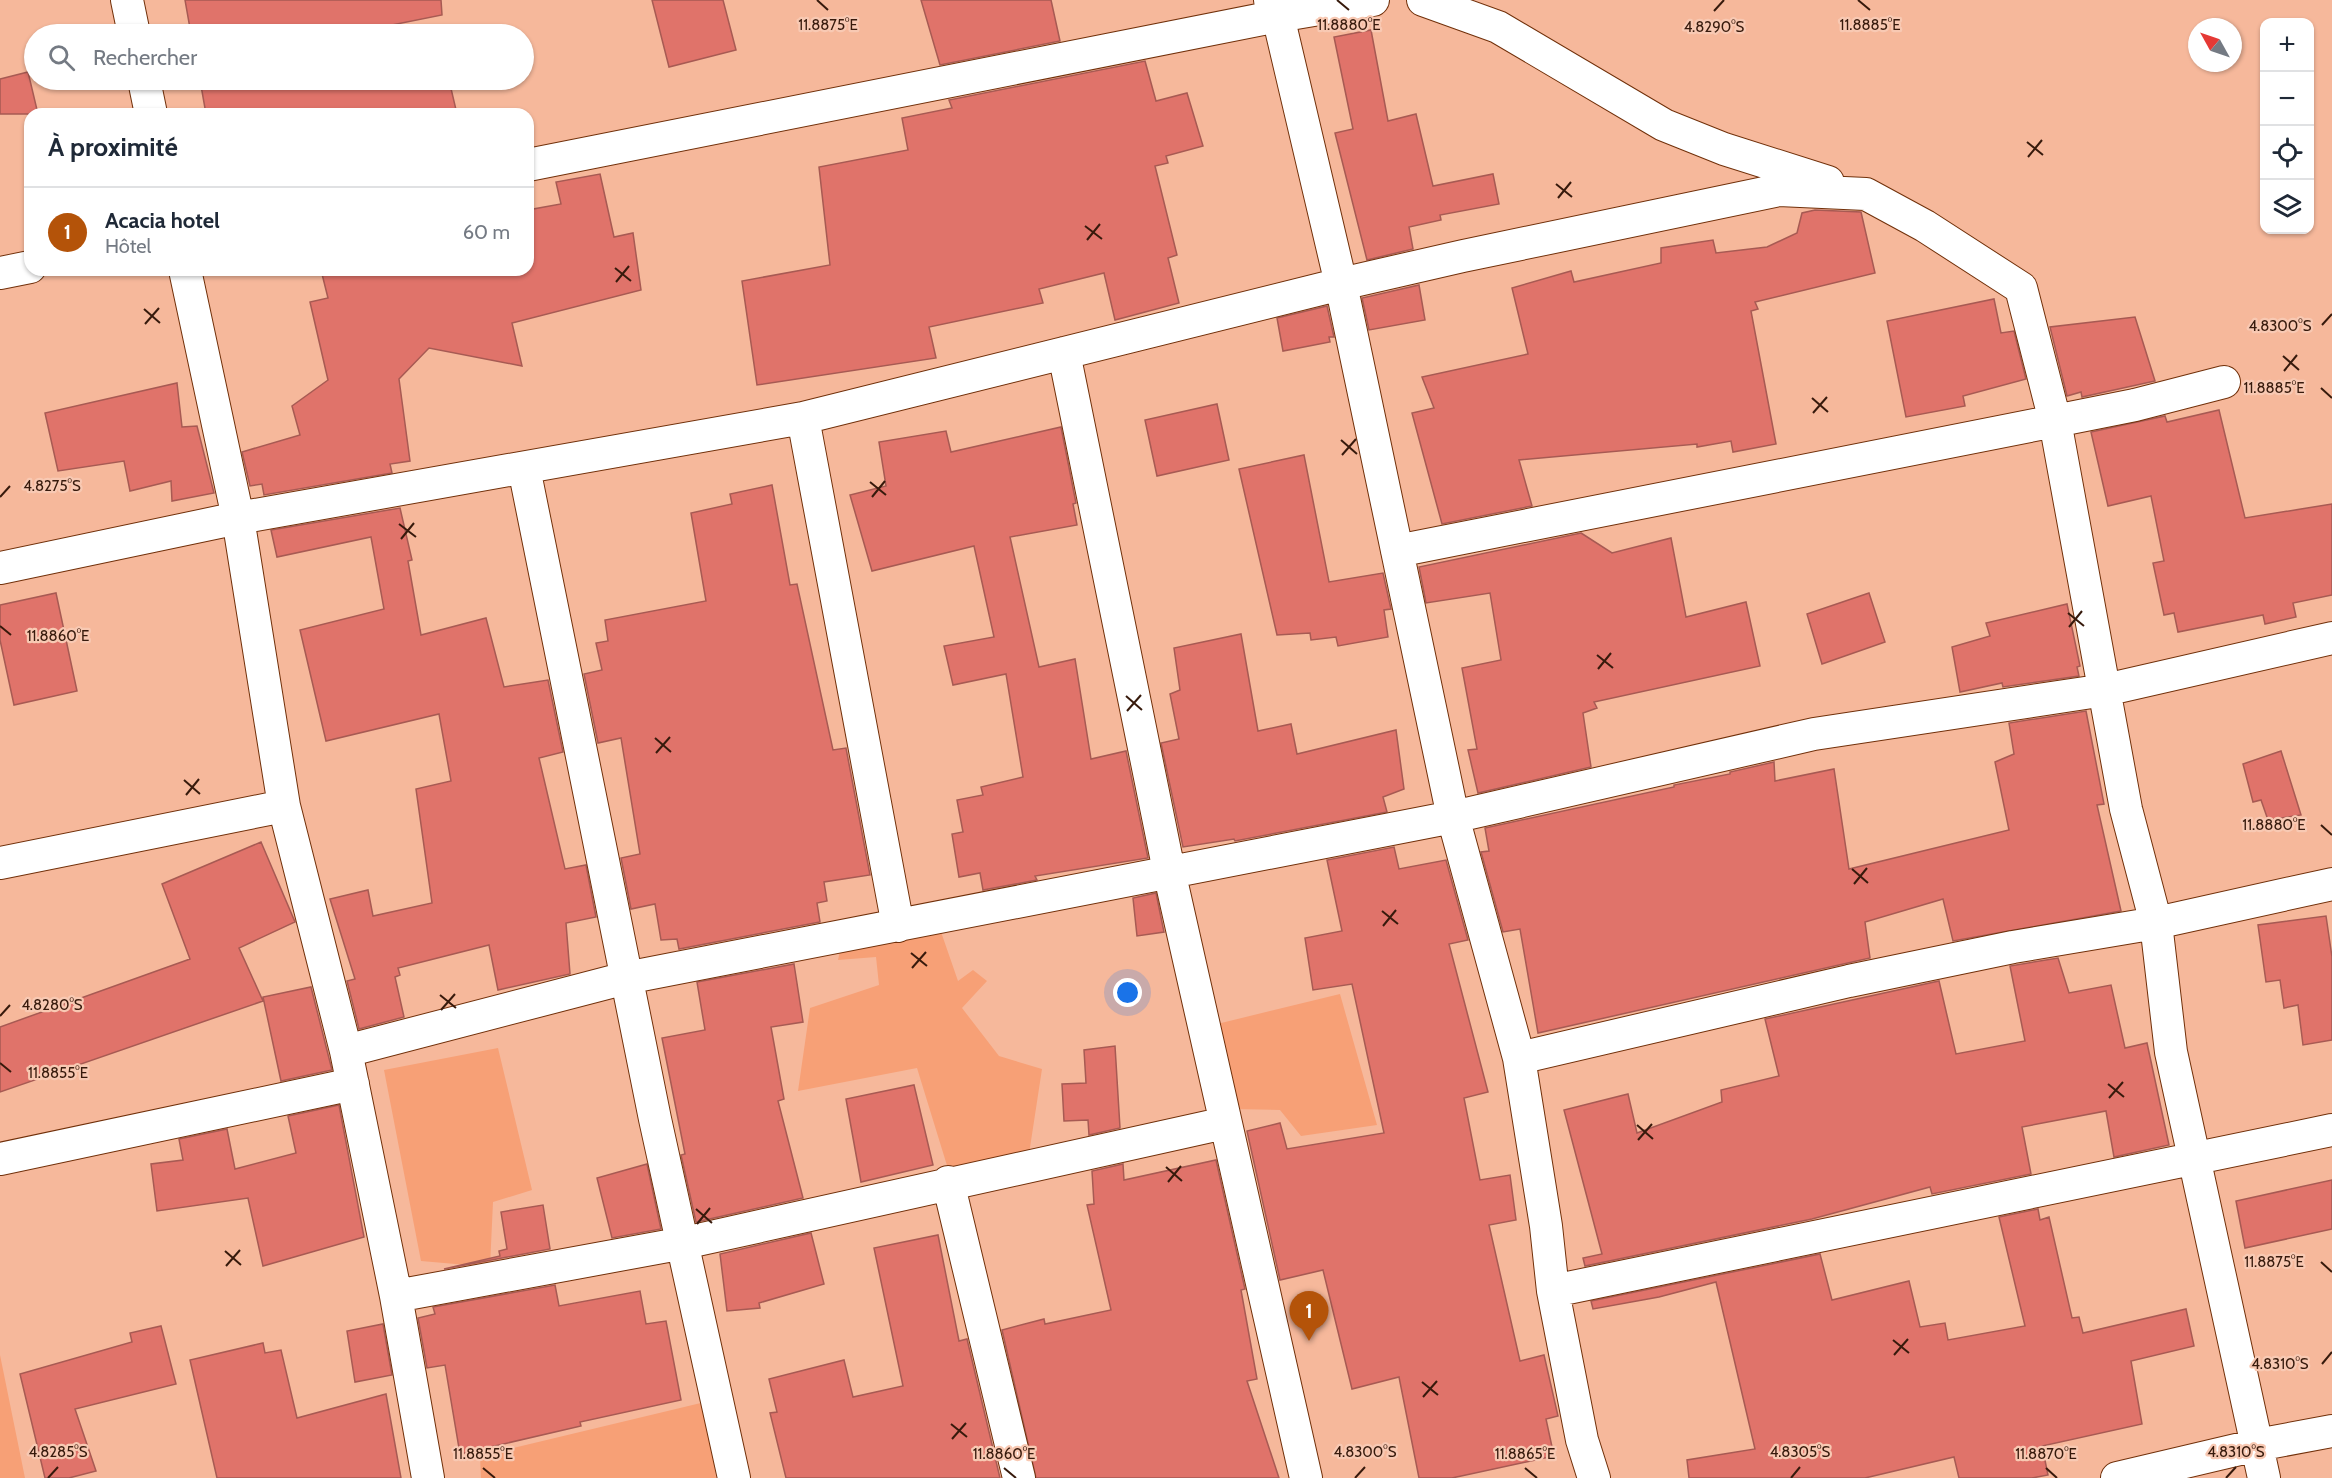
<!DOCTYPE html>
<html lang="fr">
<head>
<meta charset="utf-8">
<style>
  :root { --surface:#fff; --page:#f6f6f7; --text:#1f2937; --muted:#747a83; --line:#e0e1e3; --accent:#b45309 }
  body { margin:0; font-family:Cabin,sans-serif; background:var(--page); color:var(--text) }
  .controls { position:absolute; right:18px; top:18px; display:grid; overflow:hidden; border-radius:12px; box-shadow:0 2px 4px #0004 }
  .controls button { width:54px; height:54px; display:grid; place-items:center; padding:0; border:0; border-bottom:2px solid var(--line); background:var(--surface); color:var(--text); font:30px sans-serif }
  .compass { position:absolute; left:2188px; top:18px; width:54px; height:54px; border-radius:50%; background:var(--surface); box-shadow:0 2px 4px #0004; rotate:310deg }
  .you { position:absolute; left:1128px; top:993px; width:21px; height:21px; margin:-15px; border:4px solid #fff; border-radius:50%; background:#1a73e8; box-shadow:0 0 0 9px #1a73e833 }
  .badge { display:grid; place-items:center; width:39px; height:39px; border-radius:50%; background:var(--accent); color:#fff; font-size:20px; font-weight:700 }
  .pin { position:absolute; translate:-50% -50px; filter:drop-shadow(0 2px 3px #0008) }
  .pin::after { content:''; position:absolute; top:32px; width:21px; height:18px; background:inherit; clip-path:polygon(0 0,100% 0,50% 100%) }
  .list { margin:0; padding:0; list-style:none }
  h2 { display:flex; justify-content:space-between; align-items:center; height:78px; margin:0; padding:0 24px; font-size:26px }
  h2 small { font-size:20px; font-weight:400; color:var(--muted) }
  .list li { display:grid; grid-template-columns:39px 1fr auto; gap:18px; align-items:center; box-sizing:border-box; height:90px; padding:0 24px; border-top:2px solid var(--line) }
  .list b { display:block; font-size:22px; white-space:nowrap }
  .list p { margin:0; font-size:20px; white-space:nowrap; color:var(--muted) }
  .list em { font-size:20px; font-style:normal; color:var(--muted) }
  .icon { flex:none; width:33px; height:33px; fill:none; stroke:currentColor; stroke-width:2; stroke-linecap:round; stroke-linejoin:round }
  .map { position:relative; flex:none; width:2332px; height:1478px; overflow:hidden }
  .search { position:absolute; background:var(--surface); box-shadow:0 2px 4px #0004; left:24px; top:24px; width:510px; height:66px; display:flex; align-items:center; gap:15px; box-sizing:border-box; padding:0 21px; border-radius:33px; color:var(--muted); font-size:22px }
  .panel { position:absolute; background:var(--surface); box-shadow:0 2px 4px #0004; left:24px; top:108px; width:510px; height:168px; border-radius:18px }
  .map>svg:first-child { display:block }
</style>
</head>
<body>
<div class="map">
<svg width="2332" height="1478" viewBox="0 0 2332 1478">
  <rect width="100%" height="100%" fill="#f6b89b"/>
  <!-- green -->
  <path fill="#f7a076" d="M940 929 958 981 973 970 987 981 962 1008 999 1056 1042 1069 1029 1154 949 1172 917 1068 798 1091 810 1008 879 985 876 957 838 960 842 942Z
    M1340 994 1377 1125 1301 1136 1280 1110 1231 1109 1217 1024Z
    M498 1048 532 1190 493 1202 490 1267 421 1261 384 1070Z
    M0 1355 25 1478H0Z
    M705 1402 716 1478H481L480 1456Z"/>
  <!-- building -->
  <path fill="#e0736a" stroke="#a75a53" stroke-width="1.5" d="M185 0H441L442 15 347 34H191Z
    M652 0H723L736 50 669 67Z
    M921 0H1051L1060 41 940 65Z
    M1371 30 1388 121 1416 114 1433 186 1493 174 1499 204 1440 215 1441 220 1409 227 1413 249 1367 260 1335 133 1353 129 1334 37Z
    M1145 61 1156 101 1187 93 1203 146 1166 156 1168 163 1155 166 1177 255 1168 258 1179 303 1115 320 1104 273 1039 289 1043 303 929 327 936 358 757 385 742 281 830 265 819 167 908 150 902 118 952 108 949 100Z
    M28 72 38 114H0V79Z
    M200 80H449L457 114H206Z
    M600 174 614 237 633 233 641 290 512 323 522 366 429 348 399 379 410 461 390 464 392 473 264 495 262 484 250 486 242 452 300 435 292 406 328 380 310 302 328 298 321 270H528V210L561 204 556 182Z
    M1815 210 1861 212 1875 273 1755 302 1758 309 1751 311 1776 444 1733 452 1731 441 1697 447V444L1519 460 1532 506 1442 524 1412 413 1434 408 1422 377 1528 354 1512 288 1571 271 1574 282 1661 263V248L1713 240 1716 253 1767 247 1797 233 1802 213Z
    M1419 285 1425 320 1369 330 1362 298Z
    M1994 299 2001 333 2014 331 2026 379 1963 396 1965 406 1906 417 1887 321Z
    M1327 306 1334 337H1329L1330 342 1283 351 1277 318Z
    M2135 317 2155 381 2082 397 2081 392 2067 396 2050 327Z
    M177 383 182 427 197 426 214 493 172 501 171 481 130 491 124 461 58 471 45 413Z
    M1217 404 1229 460 1157 476 1145 420Z
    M2219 410 2245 518 2332 504V595L2293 603 2296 617 2265 624 2263 615 2178 632 2174 613 2164 615 2153 563 2164 561 2151 496 2108 506 2091 432 2165 416 2167 422Z
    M1061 427 1076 503 1073 504 1077 525 1010 537 1039 667 1075 659 1091 759 1126 751 1148 858 1035 876 1037 880 983 890 980 873 959 877 952 834 963 832 957 800 983 795 981 787 1023 777 1006 674 953 685 944 646 994 637 974 546 872 571 850 495 886 486 879 442 946 431 951 452Z
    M1304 455 1329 582 1383 573 1391 609 1384 610 1388 637 1338 646 1336 637 1311 640 1310 633 1277 635 1239 469Z
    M772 485 790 585 797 584 833 750 846 748 870 875 824 882 827 901 817 903 820 922 679 949 677 939 661 940 655 904 631 909 621 858 640 854 621 738 598 743 584 674 602 670 596 643 608 641 605 620 706 601 691 513 732 504 730 494Z
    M400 508 412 560 408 561 421 635 486 618 504 687 548 680 563 752 539 758 565 869 586 865 596 917 566 923 570 974 498 990 489 945 398 968 400 975 395 977 404 1017 359 1029 347 981 355 979 330 899 368 890 373 916 432 903 416 789 451 781 439 714 326 741 300 630 384 609 371 537 277 557 271 530Z
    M1581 533 1612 553 1671 538 1686 617 1746 602 1760 666 1594 702 1597 708 1583 713 1591 767 1478 793 1468 750 1477 749 1462 668 1501 660 1490 593 1426 603 1419 567Z
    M56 593 77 691 14 705 0 640V605Z
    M1869 593 1885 642 1822 664 1807 614Z
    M2067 604 2080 666 2077 667 2079 676 2003 687 2002 683 1960 692 1952 647 1990 636 1986 623Z
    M1241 634 1258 731 1291 724 1297 754 1396 730 1404 789 1383 797 1387 812 1235 841 1234 839 1183 847 1161 743 1179 739 1170 694 1180 690 1174 648Z
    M2086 711 2104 804 2097 805 2121 911 1953 941 1943 899 1865 922 1870 958 1538 1033 1520 929 1503 932 1481 852 1489 851 1485 828 1674 787V785L1730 774V772L1774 762 1775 781 1834 769 1849 869 2009 830 1995 762 2014 754 2009 723Z
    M2281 751 2301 815 2268 820 2261 800 2253 802 2243 764Z
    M261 842 295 922 239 948 263 1001 0 1092V1027L190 959 162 884Z
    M1394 847 1399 869 1446 860 1468 940 1449 944 1488 1092 1464 1098 1480 1180 1510 1175 1516 1220 1489 1225 1520 1361 1544 1355 1558 1416 1546 1419 1554 1456 1452 1478H1419L1399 1377 1352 1389 1323 1270 1280 1280 1247 1131 1280 1123 1287 1149 1384 1133 1352 984 1313 990 1305 938 1342 931 1327 860Z
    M1156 893 1164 932 1137 936 1133 898Z
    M2326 916 2332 957V1040L2303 1045 2298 1005 2284 1008 2280 980 2266 982 2258 925Z
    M2058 958 2069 993 2111 985 2125 1048 2147 1043 2169 1145 2114 1157 2106 1111 2022 1127 2031 1174 1932 1194 1930 1187 1812 1219 1585 1266 1583 1258 1602 1254 1564 1110 1628 1094 1637 1133 1722 1102 1721 1090 1779 1076 1765 1019 1939 981 1956 1054 2025 1041 2010 966Z
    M794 964 803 1022 771 1027 784 1099 778 1101 803 1198 696 1222 681 1155 685 1154 662 1038 705 1030 697 982Z
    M311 987 332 1070 281 1081 263 997Z
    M1115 1046 1120 1128 1089 1135 1088 1120 1064 1121 1062 1084 1086 1083 1084 1050Z
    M914 1085 933 1165 861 1182 846 1099Z
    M339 1105 364 1237 263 1266 248 1198 157 1211 151 1164 183 1160 179 1139 227 1129 235 1169 296 1153 288 1116Z
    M1216 1160 1245 1289 1241 1290 1257 1379 1247 1381 1279 1478H1036L1002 1330 1044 1319 1045 1324 1111 1310 1087 1205 1094 1204 1092 1171 1123 1164 1124 1180Z
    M647 1164 661 1229 612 1238 597 1178Z
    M2332 1180V1229L2245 1248 2236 1201Z
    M543 1205 550 1249 444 1269 500 1256 499 1251 507 1249 501 1212Z
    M2038 1209 2040 1220 2049 1217 2072 1318 2079 1317 2083 1333 2186 1309 2194 1346 2131 1361 2142 1424 2042 1446 2048 1475 2032 1478H1959L1954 1457 1865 1478H1689L1687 1460 1755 1449 1716 1282 1659 1297 1593 1309 1591 1301 1820 1254 1832 1300 1909 1281 1920 1327 1945 1323 1948 1340 2025 1326 1999 1217Z
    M811 1233 824 1284 759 1303 760 1308 727 1311 720 1254Z
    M938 1235 959 1341 967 1339 1000 1478H786L770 1413 777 1412 769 1379 844 1360 853 1397 903 1386 874 1248Z
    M555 1285 559 1306 640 1291 646 1324 666 1321 681 1400 580 1422 581 1426 460 1454 445 1365 427 1368 418 1318 435 1314 433 1307Z
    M383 1324 392 1375 355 1382 347 1331Z
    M161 1326 176 1384 75 1409 96 1471 69 1478H45L20 1374 132 1342 130 1333Z
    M263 1343 265 1353 281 1350 297 1418 386 1394 401 1478H217L190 1360Z"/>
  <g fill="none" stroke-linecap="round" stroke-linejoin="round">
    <!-- minor casing -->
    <g stroke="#71300a" stroke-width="34">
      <path id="minor" d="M127 0 134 34
        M1270 0 1278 16 1341 284 1453 817 1519 1058 1546 1226 1553 1291 1582 1440 1594 1478
        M1423 0 1498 27 1664 125 1724 149 1828 182
        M144 80 151 114
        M528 165 1278 16 1373 0
        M185 270 238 518 284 806 346 1051 396 1296 428 1478
        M0 273 30 267
        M1064 353 1169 871 1306 1478
        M803 418 898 926
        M524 468 655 1119 734 1478
        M1397 551 2055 421 2135 405 2224 382
        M0 568 238 518 803 418 1341 284 1463 256 1779 190 1866 194 1925 226 2021 288 2055 421 2126 809 2156 923 2171 1052 2264 1478
        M0 863 284 806
        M346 1051 626 978 1453 817 1814 734 2105 690 2332 638
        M1519 1058 1849 981 2013 947 2156 923 2332 884
        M0 1159 353 1084
        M948 1182 1019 1478
        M1553 1291 2332 1130
        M396 1296 684 1243 1225 1123
        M2117 1478 2257 1445 2332 1431"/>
    </g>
    <!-- minor -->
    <use href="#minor" stroke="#fff" stroke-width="32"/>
  </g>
  <!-- ticks -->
  <path fill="none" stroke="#371a0c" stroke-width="2" d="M817 0 828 10M1337 0 1349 10M1858 0 1870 10M1714 11 1724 0M2027 142 2043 155M2028 157 2042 140M1556 184 1572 197M1558 198 1571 182M1085 226 1102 239M1087 240 1100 224M615 268 631 281M616 282 629 266M144 309 160 323M145 324 159 308M2322 325 2332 314M2283 356 2299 370M2284 371 2297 355M2321 388 2332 398M1812 398 1828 412M1813 413 1827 397M1341 440 1357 454M1342 455 1356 439M870 482 886 495M0 497 10 486M872 497 885 481M399 524 416 537M401 539 414 523M2068 613 2084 626M0 626 11 635M2069 627 2082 611M1597 655 1613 668M1598 669 1611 653M1126 696 1142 710M1127 711 1141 695M655 738 671 752M656 753 670 737M184 780 200 794M186 795 199 779M2321 825 2332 835M1852 869 1868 883M1854 884 1867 868M1382 911 1398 924M1383 926 1396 910M911 953 927 966M912 968 926 952M440 995 456 1008M441 1010 455 994M0 1016 10 1005M0 1063 11 1072M2108 1084 2124 1097M2109 1098 2123 1082M1637 1125 1653 1139M1638 1140 1652 1124M1166 1167 1182 1181M1168 1182 1181 1166M696 1209 712 1223M697 1224 710 1208M225 1251 241 1265M2321 1262 2332 1272M226 1266 240 1250M1893 1340 1909 1353M1894 1355 1908 1339M2322 1364 2332 1352M1422 1382 1438 1395M1423 1397 1437 1381M951 1424 967 1437M952 1439 966 1423M483 1468 495 1478M1004 1468 1016 1478M1525 1468 1537 1478M2046 1468 2057 1478M48 1478 58 1467M1355 1478 1365 1467M1791 1478 1800 1467M2226 1478 2236 1467"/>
  <g font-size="15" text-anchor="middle" fill="#371a0c" stroke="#f8c9b3" stroke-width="4.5" stroke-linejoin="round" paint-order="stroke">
    <text x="1870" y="30">11.8885°E</text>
    <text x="828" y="30">11.8875°E</text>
    <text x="1349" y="30">11.8880°E</text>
    <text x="1714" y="32">4.8290°S</text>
    <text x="2280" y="331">4.8300°S</text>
    <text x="2274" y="393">11.8885°E</text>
    <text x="52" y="491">4.8275°S</text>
    <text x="58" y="641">11.8860°E</text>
    <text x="2274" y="830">11.8880°E</text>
    <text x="52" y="1010">4.8280°S</text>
    <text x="58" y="1078">11.8855°E</text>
    <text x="2274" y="1267">11.8875°E</text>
    <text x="2280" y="1369">4.8310°S</text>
    <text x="58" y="1457">4.8285°S</text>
    <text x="1365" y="1457">4.8300°S</text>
    <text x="1800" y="1457">4.8305°S</text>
    <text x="2236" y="1457">4.8310°S</text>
    <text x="483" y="1459">11.8855°E</text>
    <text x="1004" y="1459">11.8860°E</text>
    <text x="1525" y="1459">11.8865°E</text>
    <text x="2046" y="1459">11.8870°E</text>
  </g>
</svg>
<div class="controls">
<button>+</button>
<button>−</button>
<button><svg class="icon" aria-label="locate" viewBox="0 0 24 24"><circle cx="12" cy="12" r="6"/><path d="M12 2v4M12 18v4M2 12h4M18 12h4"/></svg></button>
<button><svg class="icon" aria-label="layers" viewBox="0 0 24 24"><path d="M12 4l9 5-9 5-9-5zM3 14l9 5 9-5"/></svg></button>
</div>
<svg class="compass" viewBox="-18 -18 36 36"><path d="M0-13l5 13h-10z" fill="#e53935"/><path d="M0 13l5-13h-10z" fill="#747a83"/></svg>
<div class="you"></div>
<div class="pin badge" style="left:1309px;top:1341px">1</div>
<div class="search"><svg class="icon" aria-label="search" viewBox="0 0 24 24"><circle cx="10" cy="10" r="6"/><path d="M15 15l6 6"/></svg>Rechercher</div>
<section class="panel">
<h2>À proximité<small></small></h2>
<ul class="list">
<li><span class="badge">1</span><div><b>Acacia hotel</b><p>Hôtel</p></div><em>60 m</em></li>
</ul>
</section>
</div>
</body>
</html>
